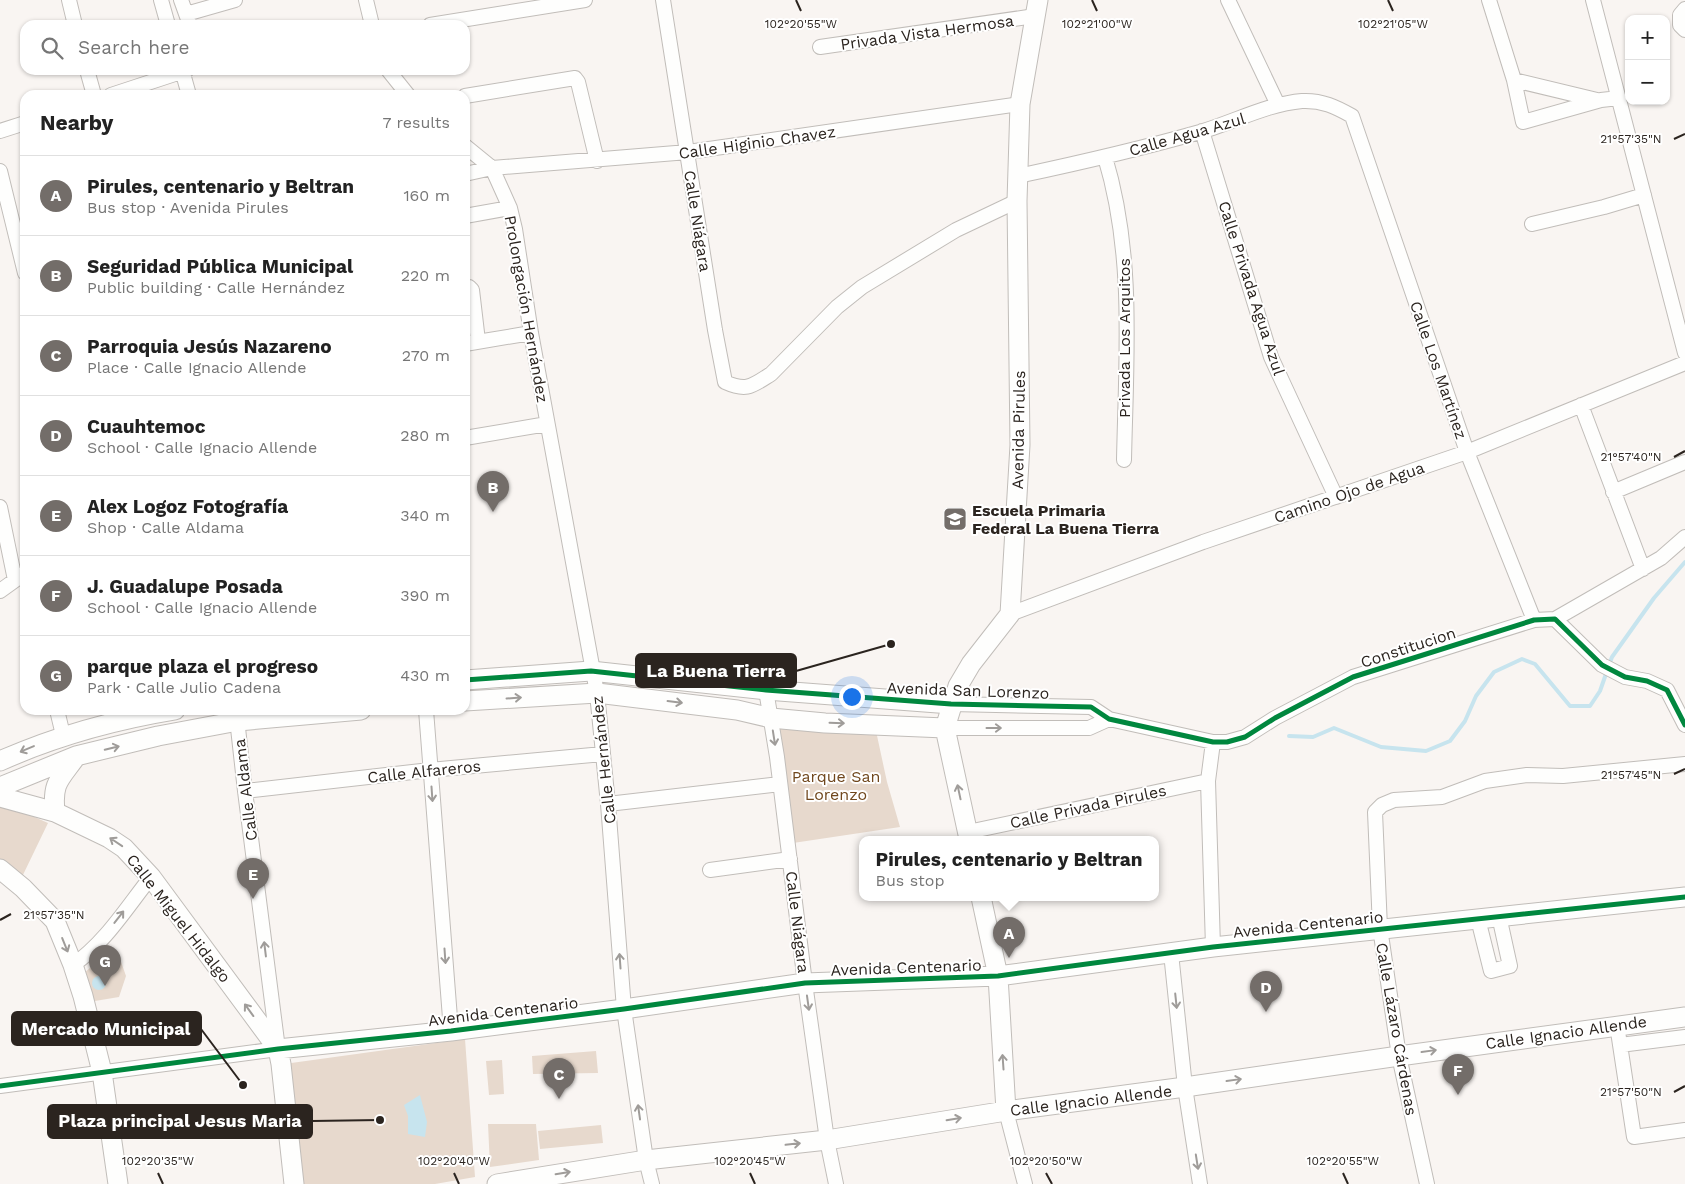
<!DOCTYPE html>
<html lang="en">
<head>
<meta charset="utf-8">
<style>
  :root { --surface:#fff; --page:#f6f6f6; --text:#222; --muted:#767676; --line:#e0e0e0; --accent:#736d69 }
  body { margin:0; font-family:"Work Sans",sans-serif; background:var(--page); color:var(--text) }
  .controls { position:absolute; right:15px; top:15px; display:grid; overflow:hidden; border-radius:10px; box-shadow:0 1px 4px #0004 }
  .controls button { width:45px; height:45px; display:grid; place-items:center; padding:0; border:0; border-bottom:1px solid var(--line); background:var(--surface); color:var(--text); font:25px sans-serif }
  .you { position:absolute; left:851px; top:696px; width:18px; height:18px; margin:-12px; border:4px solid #fff; border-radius:50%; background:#1a73e8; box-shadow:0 0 0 8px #1a73e833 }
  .badge { display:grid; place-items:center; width:32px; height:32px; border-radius:50%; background:var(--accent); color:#fff; font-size:16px; font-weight:700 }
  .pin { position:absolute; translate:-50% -41px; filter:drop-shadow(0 1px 2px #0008) }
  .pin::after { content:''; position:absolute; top:26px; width:18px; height:15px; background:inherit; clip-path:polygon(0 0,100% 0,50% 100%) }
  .popup { position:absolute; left:859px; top:836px; width:300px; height:65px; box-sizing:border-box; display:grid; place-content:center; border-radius:10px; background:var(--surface); filter:drop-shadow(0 1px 4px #0005); font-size:16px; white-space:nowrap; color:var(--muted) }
  .popup b { font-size:19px; color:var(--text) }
  .popup::after { content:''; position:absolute; left:50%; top:100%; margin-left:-10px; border:10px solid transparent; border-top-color:var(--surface) }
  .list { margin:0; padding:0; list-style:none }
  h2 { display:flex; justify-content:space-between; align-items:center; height:65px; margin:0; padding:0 20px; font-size:21px }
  h2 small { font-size:16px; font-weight:400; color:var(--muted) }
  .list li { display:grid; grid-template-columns:32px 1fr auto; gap:15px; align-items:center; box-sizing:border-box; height:80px; padding:0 20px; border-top:1px solid var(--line) }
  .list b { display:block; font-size:19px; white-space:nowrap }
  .list p { margin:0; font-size:16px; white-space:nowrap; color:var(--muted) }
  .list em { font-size:16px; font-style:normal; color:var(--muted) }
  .icon { flex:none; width:28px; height:28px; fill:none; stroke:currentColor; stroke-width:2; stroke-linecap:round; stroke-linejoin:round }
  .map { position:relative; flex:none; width:1685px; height:1184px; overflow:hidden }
  .search { position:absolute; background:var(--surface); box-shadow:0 1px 4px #0004; left:20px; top:20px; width:450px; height:55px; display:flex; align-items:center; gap:12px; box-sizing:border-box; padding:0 18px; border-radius:15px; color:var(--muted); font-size:19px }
  .panel { position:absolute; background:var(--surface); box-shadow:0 1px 4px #0004; left:20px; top:90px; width:450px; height:625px; border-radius:15px }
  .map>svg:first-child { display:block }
</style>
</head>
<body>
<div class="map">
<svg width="1685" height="1184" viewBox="0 0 1685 1184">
  <rect width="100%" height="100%" fill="#f9f5f2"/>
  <!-- green -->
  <path fill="#e7d9cd" d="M777 723 876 731 887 782 900 827 793 843Z
    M0 806 14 808 48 823 21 879 0 863Z
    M110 951 118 953 126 976 119 997 89 1002 84 973Z
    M465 1039 475 1177 435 1184H296L284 1064Z
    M596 1051 598 1073 533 1074 532 1056Z
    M502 1060 504 1094 489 1095 486 1061Z
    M488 1124H536L539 1160 490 1167Z
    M601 1125 603 1143 540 1149 538 1131Z"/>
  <!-- water -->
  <path fill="#c7e4ee" d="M92 983a7 7 0 1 1 14 0a7 7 0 1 1-14 0Z
    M420 1095 427 1122 425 1137 408 1134V1116L404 1105Z"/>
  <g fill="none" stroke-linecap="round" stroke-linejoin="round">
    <!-- stream -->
    <path stroke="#c7e4ee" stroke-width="4" d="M1609 665 1612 657 1654 598 1685 562
      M1289 736 1313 737 1334 728 1381 747 1426 751 1450 741 1465 721 1476 696 1494 672 1522 659 1535 664 1570 706H1590L1600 691 1607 671"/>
    <!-- street casing -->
    <g stroke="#c1bdb9" stroke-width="16">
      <path id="street" d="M69 0 75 25
        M161 0 168 25
        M181 0 190 25
        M366 0 372 25
        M663 0 715 330 725 382C747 392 752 386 771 374L837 307 862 287 956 230 1017 201
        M1228 0 1278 105
        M1489 0 1514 80 1523 122 1601 100 1619 98
        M1593 0 1685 353
        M1685 9 1680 15V25L1685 30
        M186 14 235 0
        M430 25 585 0
        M820 47 1035 16
        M87 70 94 95
        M182 70 189 95
        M388 70 408 95
        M1514 80 1597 100
        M111 95 187 70
        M465 96 575 78 578 82 597 161
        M0 131 25 123
        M1202 131 1271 357 1336 497
        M465 146 492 168 510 208 515 229 531 333 597 693 608 804 624 1009 646 1160 652 1184
        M1105 157C1135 256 1126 359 1124 460
        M0 171 25 273
        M465 174 492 168 688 152 1020 104
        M1018 176C1079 163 1140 149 1200 132 1234 122 1267 104 1302 101 1322 100 1336 107 1352 116L1467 452 1534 620
        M465 216 510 208
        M1532 224 1604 207 1644 195
        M465 288 469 287 472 290 478 341
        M465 344 531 333
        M1581 405 1643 569
        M465 438 547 424
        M1613 492 1685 462
        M0 507 15 580
        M0 591 25 573
        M1010 614 1203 542 1467 452 1685 363
        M1555 619 1661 558 1685 537
        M766 690 777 757 805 983 827 1140 836 1184
        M951 704 1091 707 1109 719 1213 742H1227L1245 737 1275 718 1353 677 1534 620 1555 619 1602 665 1625 677 1647 681 1667 690 1685 725
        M57 710 63 735
        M426 710 451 1031
        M945 728H1089L1109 719
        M1213 742 1208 781 1213 947
        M245 791 430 770 603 754
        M608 804 780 784
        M968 832 1208 781
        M710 870 790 859
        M1478 919 1491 971 1510 966 1499 916
        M1171 953 1185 1087 1200 1184
        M73 965C105 943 127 907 151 877
        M1617 1025 1634 1137 1685 1130
        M1620 1045 1685 1037
        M0 1086 278 1049 245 791 236 710
        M1006 1111 1025 1184
        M1427 1184 1399 1056 1380 928 1375 812 1382 805 1394 800 1442 797 1485 781 1527 775 1563 776 1685 764"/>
    </g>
    <!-- secondary casing -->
    <g stroke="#c1bdb9" stroke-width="21">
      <path id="secondary" d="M465 680 591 671 766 690 951 704
        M465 701 597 693 737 710 771 718 825 723 945 728
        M0 761C56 736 114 720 175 710
        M0 787 76 756 158 736 238 721 361 710
        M0 797 55 812 109 838 124 848 151 877 278 1049 281 1064 294 1184
        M55 812C52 783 59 780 75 758
        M969 839 945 728 958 686 971 664 1010 614 1020 445 1017 201 1020 104 1038 0
        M0 869 23 888 55 921 73 965 83 996 102 1072 118 1184
        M981 897 998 976 1006 1111
        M278 1049 451 1031 624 1009 805 983 998 976 1213 947 1685 897
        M497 1184 646 1160 827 1140 1006 1111 1185 1087 1399 1056 1685 1017"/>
    </g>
    <!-- street -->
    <use href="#street" stroke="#fefefd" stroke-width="14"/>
    <!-- secondary -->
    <use href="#secondary" stroke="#fefefd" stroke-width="19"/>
    <!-- cycleway casing -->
    <g stroke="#fff" stroke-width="8">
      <path id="cycleway" d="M465 680 591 671 766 690 951 704 1091 707 1109 719 1213 742H1227L1245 737 1275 718 1353 677 1534 620 1555 619 1602 665 1625 677 1647 681 1667 690 1685 725
        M0 1086 278 1049 451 1031 624 1009 805 983 998 976 1213 947 1685 897"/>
    </g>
    <!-- cycleway -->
    <use href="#cycleway" stroke="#00873e" stroke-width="5"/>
  </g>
  <!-- one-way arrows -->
  <defs><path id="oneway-shaft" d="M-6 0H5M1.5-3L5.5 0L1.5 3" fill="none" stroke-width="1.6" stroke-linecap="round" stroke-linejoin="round" transform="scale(1.25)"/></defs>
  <g stroke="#9f9c99">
    <use href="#oneway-shaft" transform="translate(514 698) rotate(-4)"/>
    <use href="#oneway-shaft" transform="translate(675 702) rotate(7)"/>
    <use href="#oneway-shaft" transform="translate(837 723) rotate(2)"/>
    <use href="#oneway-shaft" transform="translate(994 728)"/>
    <use href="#oneway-shaft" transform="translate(774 738) rotate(81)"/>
    <use href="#oneway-shaft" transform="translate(112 748) rotate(-14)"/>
    <use href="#oneway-shaft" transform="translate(27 749) rotate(157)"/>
    <use href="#oneway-shaft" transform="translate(959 792) rotate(-102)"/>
    <use href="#oneway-shaft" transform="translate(432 794) rotate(86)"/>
    <use href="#oneway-shaft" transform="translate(116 842) rotate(-146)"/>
    <use href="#oneway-shaft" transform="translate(119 917) rotate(-52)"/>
    <use href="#oneway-shaft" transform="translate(65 945) rotate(68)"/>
    <use href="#oneway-shaft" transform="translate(265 949) rotate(-97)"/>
    <use href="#oneway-shaft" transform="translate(445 956) rotate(86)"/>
    <use href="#oneway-shaft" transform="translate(620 961) rotate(-94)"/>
    <use href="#oneway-shaft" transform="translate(1176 1001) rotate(84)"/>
    <use href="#oneway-shaft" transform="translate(808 1003) rotate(82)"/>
    <use href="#oneway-shaft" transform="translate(249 1010) rotate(-126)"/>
    <use href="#oneway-shaft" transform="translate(1429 1051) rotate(-8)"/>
    <use href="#oneway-shaft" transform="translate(1003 1062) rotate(-94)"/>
    <use href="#oneway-shaft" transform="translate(1234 1080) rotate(-8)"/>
    <use href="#oneway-shaft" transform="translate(639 1112) rotate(-98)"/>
    <use href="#oneway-shaft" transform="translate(954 1119) rotate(-9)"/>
    <use href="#oneway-shaft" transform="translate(793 1144) rotate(-6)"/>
    <use href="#oneway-shaft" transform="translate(1197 1162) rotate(81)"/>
    <use href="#oneway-shaft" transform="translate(563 1173) rotate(-9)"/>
  </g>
  <!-- ticks -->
  <path fill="none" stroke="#2b241f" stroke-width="2" d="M796 0 801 11M1092 0 1097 11M1388 0 1393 11M1674 139 1685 134M1674 457 1685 451M1674 774 1685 769M0 920 11 914M1674 1092 1685 1086M158 1173 163 1184M454 1173 459 1184M750 1173 755 1184M1046 1173 1052 1184M1343 1173 1348 1184"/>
  <!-- icons -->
  <defs>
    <g id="school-square" transform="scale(1.25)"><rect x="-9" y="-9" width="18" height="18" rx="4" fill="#736d69" stroke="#fff"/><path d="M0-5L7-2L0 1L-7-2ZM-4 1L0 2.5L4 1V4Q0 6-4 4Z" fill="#fff"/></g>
  </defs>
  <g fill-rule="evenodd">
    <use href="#school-square" x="955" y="519"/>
  </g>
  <g text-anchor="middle" stroke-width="4" stroke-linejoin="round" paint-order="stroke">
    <!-- street labels -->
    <g font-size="16" fill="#2b241f" stroke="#fff">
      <text transform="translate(927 32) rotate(-8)" y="6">Privada Vista Hermosa</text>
      <text transform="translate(1187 134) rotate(-16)" y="6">Calle Agua Azul</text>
      <text transform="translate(757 142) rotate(-8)" y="6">Calle Higinio Chavez</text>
      <text transform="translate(698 221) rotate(81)" y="6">Calle Niágara</text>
      <text transform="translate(1252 288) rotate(72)" y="6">Calle Privada Agua Azul</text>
      <text transform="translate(527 309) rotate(80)" y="6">Prolongación Hernández</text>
      <text transform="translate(1124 338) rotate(-90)" y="6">Privada Los Arquitos</text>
      <text transform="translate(1439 370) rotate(71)" y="6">Calle Los Martínez</text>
      <text transform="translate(1018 430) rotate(-89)" y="6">Avenida Pirules</text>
      <text transform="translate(1349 492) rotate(-19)" y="6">Camino Ojo de Agua</text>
      <text transform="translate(1408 647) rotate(-18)" y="6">Constitucion</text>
      <text transform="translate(968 690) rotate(2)" y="6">Avenida San Lorenzo</text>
      <text transform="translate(603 760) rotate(-96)" y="6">Calle Hernández</text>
      <text transform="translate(424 771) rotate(-6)" y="6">Calle Alfareros</text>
      <text transform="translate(245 790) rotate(-97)" y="6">Calle Aldama</text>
      <text transform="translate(1088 806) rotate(-12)" y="6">Calle Privada Pirules</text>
      <text transform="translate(179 918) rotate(52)" y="6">Calle Miguel Hidalgo</text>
      <text transform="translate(798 922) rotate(83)" y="6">Calle Niágara</text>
      <text transform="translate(1308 924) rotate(-6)" y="6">Avenida Centenario</text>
      <text transform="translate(906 967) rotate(-2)" y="6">Avenida Centenario</text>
      <text transform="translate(503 1011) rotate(-7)" y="6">Avenida Centenario</text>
      <text transform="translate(1397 1029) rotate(80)" y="6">Calle Lázaro Cárdenas</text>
      <text transform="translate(1566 1032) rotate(-8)" y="6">Calle Ignacio Allende</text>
      <text transform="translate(1091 1100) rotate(-7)" y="6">Calle Ignacio Allende</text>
    </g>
    <!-- poi labels -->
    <g font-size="16" font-weight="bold" fill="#2b241f" stroke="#fff" text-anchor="start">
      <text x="972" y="516">Escuela Primaria<tspan x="972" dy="18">Federal La Buena Tierra</tspan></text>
    </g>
    <!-- park labels -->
    <g font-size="16" fill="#70471d" stroke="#fff">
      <text x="836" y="782">Parque San<tspan x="836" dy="18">Lorenzo</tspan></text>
    </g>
  </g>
  <g font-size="12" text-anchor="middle" fill="#2b241f" stroke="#fff" stroke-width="4" stroke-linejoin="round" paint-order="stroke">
    <text x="801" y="28">102°20'55"W</text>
    <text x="1097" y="28">102°21'00"W</text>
    <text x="1393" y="28">102°21'05"W</text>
    <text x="1631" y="143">21°57'35"N</text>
    <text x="1631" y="461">21°57'40"N</text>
    <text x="1631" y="779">21°57'45"N</text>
    <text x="54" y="919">21°57'35"N</text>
    <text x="1631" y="1096">21°57'50"N</text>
    <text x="158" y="1165">102°20'35"W</text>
    <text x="454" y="1165">102°20'40"W</text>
    <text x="750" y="1165">102°20'45"W</text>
    <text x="1046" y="1165">102°20'50"W</text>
    <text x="1343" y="1165">102°20'55"W</text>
  </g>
  <!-- callouts -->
  <path fill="none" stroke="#2b241f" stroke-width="2" d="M891 644L796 671M243 1085L201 1029M380 1120L312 1121"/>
  <g fill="#2b241f" stroke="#fff" stroke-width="2">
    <circle cx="891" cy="644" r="5"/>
    <circle cx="243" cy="1085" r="5"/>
    <circle cx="380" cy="1120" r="5"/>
  </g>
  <g fill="#2b241f" stroke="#2b241f" stroke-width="2">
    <rect x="636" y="654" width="160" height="33" rx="5"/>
    <rect x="12" y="1012" width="189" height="33" rx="5"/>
    <rect x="48" y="1105" width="264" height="33" rx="5"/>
  </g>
  <g font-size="18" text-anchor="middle" font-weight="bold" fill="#fff">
    <text x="716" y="677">La Buena Tierra</text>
    <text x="106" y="1035">Mercado Municipal</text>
    <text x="180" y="1127">Plaza principal Jesus Maria</text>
  </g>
</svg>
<div class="controls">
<button>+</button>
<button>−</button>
</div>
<div class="you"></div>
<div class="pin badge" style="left:1009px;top:958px">A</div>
<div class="popup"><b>Pirules, centenario y Beltran</b>Bus stop</div>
<div class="pin badge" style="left:493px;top:512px">B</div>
<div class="pin badge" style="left:559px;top:1099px">C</div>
<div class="pin badge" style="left:1266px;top:1012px">D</div>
<div class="pin badge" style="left:253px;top:899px">E</div>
<div class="pin badge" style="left:1458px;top:1095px">F</div>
<div class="pin badge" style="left:105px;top:986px">G</div>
<div class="search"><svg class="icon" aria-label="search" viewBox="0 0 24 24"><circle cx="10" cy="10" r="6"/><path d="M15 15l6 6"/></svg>Search here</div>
<section class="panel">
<h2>Nearby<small>7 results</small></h2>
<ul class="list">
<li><span class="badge">A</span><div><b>Pirules, centenario y Beltran</b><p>Bus stop · Avenida Pirules</p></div><em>160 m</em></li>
<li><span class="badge">B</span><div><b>Seguridad Pública Municipal</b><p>Public building · Calle Hernández</p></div><em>220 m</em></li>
<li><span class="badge">C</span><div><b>Parroquia Jesús Nazareno</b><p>Place · Calle Ignacio Allende</p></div><em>270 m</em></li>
<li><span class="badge">D</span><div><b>Cuauhtemoc</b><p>School · Calle Ignacio Allende</p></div><em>280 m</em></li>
<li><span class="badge">E</span><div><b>Alex Logoz Fotografía</b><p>Shop · Calle Aldama</p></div><em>340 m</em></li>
<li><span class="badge">F</span><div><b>J. Guadalupe Posada</b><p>School · Calle Ignacio Allende</p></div><em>390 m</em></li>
<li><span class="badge">G</span><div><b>parque plaza el progreso</b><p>Park · Calle Julio Cadena</p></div><em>430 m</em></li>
</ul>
</section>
</div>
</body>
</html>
